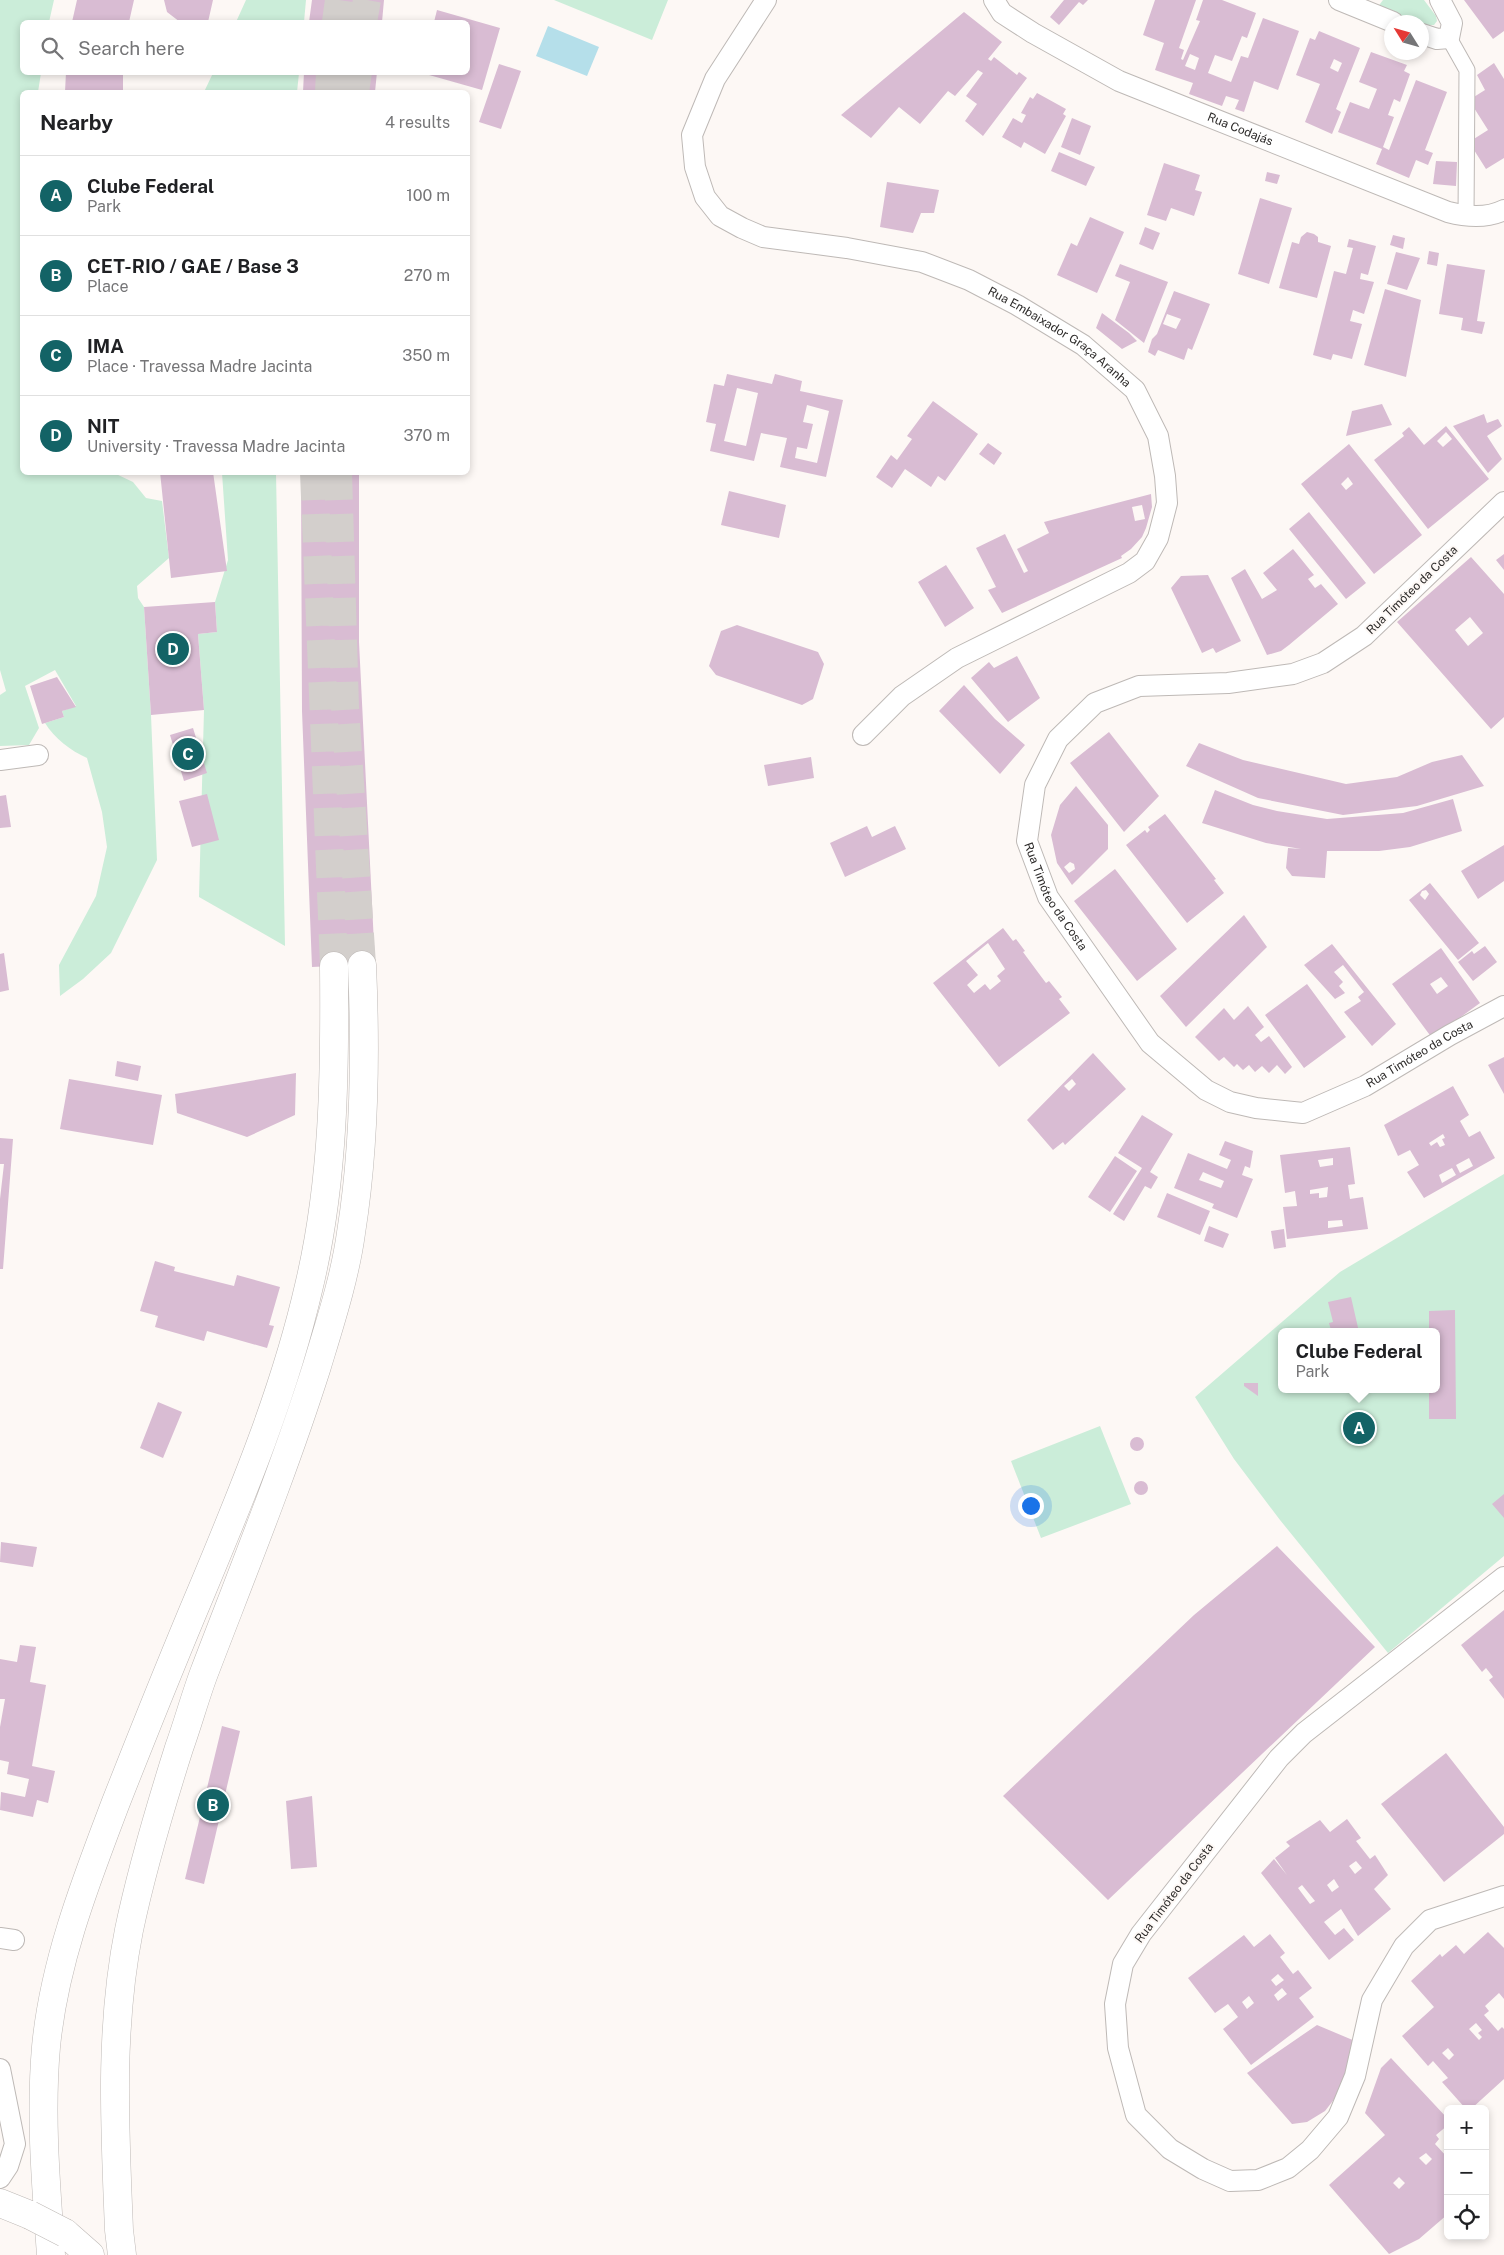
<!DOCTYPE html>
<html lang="en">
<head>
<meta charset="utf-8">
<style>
  :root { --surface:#fff; --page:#f6f6f6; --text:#202124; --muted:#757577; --line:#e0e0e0; --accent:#136366 }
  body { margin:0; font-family:"Public Sans",sans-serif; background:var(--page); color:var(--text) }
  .controls { position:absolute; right:15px; bottom:15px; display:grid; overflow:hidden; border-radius:8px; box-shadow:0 2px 8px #0003 }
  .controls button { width:45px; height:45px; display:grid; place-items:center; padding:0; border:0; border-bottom:1px solid var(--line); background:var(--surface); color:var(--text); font:25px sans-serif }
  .compass { position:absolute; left:1384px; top:15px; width:45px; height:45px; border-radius:50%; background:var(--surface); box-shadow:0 2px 8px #0003; rotate:307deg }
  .you { position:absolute; left:1030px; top:1505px; width:18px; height:18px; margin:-12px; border:4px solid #fff; border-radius:50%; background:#1a73e8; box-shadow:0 0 0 8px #1a73e833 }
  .badge { display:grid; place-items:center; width:32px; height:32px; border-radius:50%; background:var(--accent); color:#fff; font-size:16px; font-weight:700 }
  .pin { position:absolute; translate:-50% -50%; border:2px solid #fff; box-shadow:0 1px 5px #0006 }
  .popup { position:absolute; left:1278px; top:1328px; width:162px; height:65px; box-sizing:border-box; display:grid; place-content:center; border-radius:8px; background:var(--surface); filter:drop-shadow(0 1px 4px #0005); font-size:16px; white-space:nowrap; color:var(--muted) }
  .popup b { font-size:19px; color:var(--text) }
  .popup::after { content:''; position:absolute; left:50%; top:100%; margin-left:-10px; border:10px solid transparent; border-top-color:var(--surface) }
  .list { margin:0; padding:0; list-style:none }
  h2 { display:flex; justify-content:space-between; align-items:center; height:65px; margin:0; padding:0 20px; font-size:21px }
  h2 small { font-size:16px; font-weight:400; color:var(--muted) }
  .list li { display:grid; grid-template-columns:32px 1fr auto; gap:15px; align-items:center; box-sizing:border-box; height:80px; padding:0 20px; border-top:1px solid var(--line) }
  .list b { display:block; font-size:19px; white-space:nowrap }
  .list p { margin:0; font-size:16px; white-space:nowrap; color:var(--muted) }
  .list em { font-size:16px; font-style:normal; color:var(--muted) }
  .icon { flex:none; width:28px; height:28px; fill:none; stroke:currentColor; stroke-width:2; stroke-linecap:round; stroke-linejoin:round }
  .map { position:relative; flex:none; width:1504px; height:2255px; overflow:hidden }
  .search { position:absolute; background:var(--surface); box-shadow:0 2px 8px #0003; left:20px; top:20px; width:450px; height:55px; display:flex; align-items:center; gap:12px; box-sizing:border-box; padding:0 18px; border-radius:8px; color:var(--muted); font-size:19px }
  .panel { position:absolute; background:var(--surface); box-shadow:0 2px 8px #0003; left:20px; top:90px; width:450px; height:385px; border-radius:8px }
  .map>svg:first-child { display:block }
</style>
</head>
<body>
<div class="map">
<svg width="1504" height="2255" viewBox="0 0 1504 2255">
  <rect width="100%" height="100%" fill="#fdf8f5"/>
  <!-- green -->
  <path fill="#cbedd9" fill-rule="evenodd" d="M0 0H54L49 22H22V72L41 73 38 92H22V472L114 473 133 482 146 498 162 501 169 558 137 586 138 598 144 607 151 715 157 860 111 953 83 979 60 996 59 965 96 896 107 847 102 812 87 758C71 751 54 738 45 723L64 717 62 711 76 706 55 670 25 686 39 728 29 745 0 746V695L6 691 0 670Z
    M246 0H306L304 22H236Z
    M554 0H668L652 40Z
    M1383 0H1424L1436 16 1437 21 1434 25H1428L1377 8Z
    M213 73H299L297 92H204Z
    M222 473H276L285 946 199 897 204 710 198 634 217 632 215 602 228 560Z
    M1504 1174V1556L1388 1653 1280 1520 1234 1459 1195 1397 1340 1272ZM1282 1332H1436V1389H1282Z
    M1100 1426 1131 1504 1041 1538 1011 1461Z"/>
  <!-- water -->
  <path fill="#b5dfea" d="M548 26 599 47 587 76 536 56Z"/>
  <!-- building -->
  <path fill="#d9bcd3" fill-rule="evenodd" d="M77 0H134L129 22H72Z
    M164 0H213L208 22H180L167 12Z
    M312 0H384L382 22H309Z
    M1064 0H1088L1083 5 1079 2 1059 25 1050 17Z
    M1155 0H1196L1179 48 1184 50 1181 59 1183 60 1200 21 1196 20 1203 0H1222L1256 13 1247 38 1242 36 1232 61 1215 55 1208 73 1231 82 1241 56 1248 58 1263 18 1299 31 1278 90 1254 81 1244 112 1235 109 1239 100 1226 96 1222 106 1189 94 1193 83 1175 77 1178 69 1175 77 1155 70 1164 43 1143 35ZM1190 54 1199 58 1195 70 1185 66Z
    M1464 0H1504V31L1493 39Z
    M437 10 500 28 482 90 422 73 468 72V22H434Z
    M964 12 1002 42 988 59 991 61 994 57 1017 75 1019 72 1027 78 983 136 965 121 977 104 966 96 983 73 978 70 955 96 948 91 920 124 899 107 871 138 841 115Z
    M1319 31 1360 48 1336 109 1341 112 1332 134 1305 122 1320 84 1296 75 1310 38 1315 40ZM1334 59 1342 63 1338 72 1330 68Z
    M1371 52 1407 65 1404 71 1410 74 1400 102 1394 99 1388 115 1394 117 1383 147 1389 150 1416 80 1447 92 1425 150 1433 153 1428 165 1416 160 1409 178 1376 164 1382 149 1338 132 1350 102 1369 109 1377 89 1359 82Z
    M1494 63 1504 79V158L1486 169 1469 142 1488 130 1469 100 1485 90 1477 75Z
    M499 64 521 71 501 129 479 122Z
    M66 72H123V92H65Z
    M304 72H377L375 92H303Z
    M1037 93 1066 109 1063 114 1066 116 1045 154 1024 142 1021 148 1002 137 1013 118 1022 123 1026 115 1021 113 1030 97 1033 99Z
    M1072 118 1091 126 1080 155 1061 147Z
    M1059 152 1095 167 1086 186 1051 171Z
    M1436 161 1457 162 1456 186 1433 184Z
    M1164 163 1200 175 1195 190 1202 192 1194 216 1171 208 1166 221 1147 215Z
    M1267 172 1280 175 1277 184 1265 181Z
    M887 182 939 190 934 213H921L913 233 880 227Z
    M1260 198 1292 208 1269 284 1238 274Z
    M1090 217 1124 232 1097 293 1057 275 1071 243 1077 246Z
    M1145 227 1160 233 1153 250 1139 244Z
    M1307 232 1314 234 1318 237V242L1331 246 1317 298 1279 288 1292 242 1299 244 1301 237Z
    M1393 235 1405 238 1403 249 1390 245Z
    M1349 239 1376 246 1368 275 1361 273 1360 279 1374 282 1364 314 1353 310 1350 321 1362 324 1352 359 1333 354 1331 360 1313 355 1334 271 1346 274 1353 248 1347 247Z
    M1429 251 1439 253 1437 266 1427 264Z
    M1396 252 1420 258 1407 290 1387 284Z
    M1120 264 1168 282 1144 343 1115 320 1130 282 1115 276Z
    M1447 264 1485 270 1477 321 1485 322 1482 334 1461 330 1463 318 1439 314Z
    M1385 289 1421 300 1406 377 1364 365Z
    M1174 291 1210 304 1192 350 1188 348 1184 360 1158 350 1155 356 1148 352 1152 339 1157 334ZM1167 314 1181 319 1176 329 1163 324Z
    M1102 313 1129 333 1137 341 1122 349 1096 328Z
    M727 374 772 384 775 374 802 381 800 391 843 400 826 477 780 467 787 438 761 433 754 461 710 451 716 424 706 422 714 384 724 386ZM737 388 758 393 746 446 724 441ZM807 405 829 411 817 463 795 458 797 447 807 449 813 424 803 422Z
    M933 401 978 434 945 481 938 476 931 487 905 469 892 488 876 477 891 455 897 460 912 439 907 436Z
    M1382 404 1392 425 1346 436 1352 411Z
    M1484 414 1487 423 1498 419 1502 426 1487 436 1502 459 1488 473 1453 426Z
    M1446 426 1489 479 1428 529 1374 460 1404 436 1402 433 1409 427 1424 445ZM1446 432 1452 439 1443 447 1437 441Z
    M988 443 1002 453 994 465 979 454Z
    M1349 444 1422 535 1374 574 1301 484ZM1348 477 1353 484 1346 490 1341 484Z
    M160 472H213L227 571 171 578Z
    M301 472H359V642L375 964 312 967 302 711Z
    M729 491 786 505 779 538 721 525Z
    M1151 494 1152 507 1146 528 1142 537 1131 549 1121 556 1122 558 1002 613 988 590 996 587 976 548 1005 534 1024 573 1028 571 1017 549 1049 533 1044 522ZM1142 505 1145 519 1135 521 1132 507Z
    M1309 512 1366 583 1346 599 1289 529Z
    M1293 549 1314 575 1308 579 1315 588 1321 584 1338 604 1289 645 1281 651 1267 655 1231 578 1245 569 1262 599 1277 590 1263 573Z
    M1504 554V570L1496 560Z
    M1471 557 1504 594V717L1491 729 1397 622ZM1470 617 1483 633 1468 646 1455 630Z
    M946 565 974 608 945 627 918 582Z
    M1208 575 1241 641 1216 653 1213 648 1202 653 1171 588 1181 576Z
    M215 602 217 632 198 634 204 710 151 715 144 607Z
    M737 625 818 652 824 664 813 699 802 705 716 675 709 666 721 631Z
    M1017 656 1040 698 1008 722 971 678 989 662 994 668Z
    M57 677 76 707 62 711 64 717 42 724 30 686Z
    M964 685 995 719 1025 745 1000 774 939 711Z
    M193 728 207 773 184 781 170 735Z
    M1109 732 1159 796 1124 832 1070 763Z
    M1199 743 1243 760 1346 784 1397 777 1432 762 1462 755 1484 786 1417 806 1343 815 1258 798 1186 766Z
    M811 757 814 778 768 786 764 765Z
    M1076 786 1108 825V849L1072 885 1057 863 1051 835 1060 805ZM1070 862 1074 864 1075 869 1069 873 1064 867Z
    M1215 790 1253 805 1277 811 1327 819 1403 813 1453 799 1462 831 1410 847 1379 851H1327L1325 878 1292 876 1286 868 1288 848 1301 849 1266 843 1202 823Z
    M207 794 219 840 192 847 179 801Z
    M6 795 11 827 0 828V796Z
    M1165 814 1216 879 1214 880 1224 893 1187 923 1126 845 1145 830 1147 833 1150 830 1148 827Z
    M867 826 872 837 895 826 906 849 845 877 830 843Z
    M1504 845V881L1478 899 1461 871Z
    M1115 869 1177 949 1137 981 1074 901Z
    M1430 883 1479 943 1458 960 1409 900ZM1426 890 1429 894 1425 900 1420 895 1422 891Z
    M1244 915 1267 947 1186 1027 1160 996Z
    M1003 928 1013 941 1016 939 1025 951 1023 952 1037 971 1046 983 1049 981 1062 997 1059 999 1070 1013 999 1067 933 983ZM988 943 1005 969 997 976 1001 981 990 990 985 984 974 993 967 985 978 975 966 961Z
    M1332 944 1396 1024 1372 1046 1344 1012 1361 1001 1358 997 1364 992 1343 965 1334 972 1343 982 1339 986 1345 993 1335 999 1304 965Z
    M1485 946 1497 962 1473 981 1458 962 1472 951 1474 954Z
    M1441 948 1480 1003 1432 1038 1392 984ZM1441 977 1448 986 1437 994 1430 984Z
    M4 953 9 990 0 992V954Z
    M1307 984 1346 1037 1304 1068 1265 1015Z
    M1248 1006 1264 1027 1255 1035 1261 1042 1269 1036 1292 1067 1285 1074 1277 1065 1269 1073 1262 1066 1255 1072 1249 1065 1243 1070 1237 1064 1234 1067 1224 1057 1219 1061 1195 1037 1224 1008 1234 1020Z
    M1093 1053 1126 1089 1065 1145 1063 1142 1053 1150 1027 1120ZM1072 1079 1076 1084 1069 1091 1064 1086Z
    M1504 1057V1094L1488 1065Z
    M117 1061 141 1066 138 1081 115 1076Z
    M296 1073 295 1115 247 1137 177 1113 175 1094Z
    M69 1079 162 1095 153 1145 60 1129Z
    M1453 1086 1469 1115 1460 1121 1469 1137 1480 1131 1495 1158 1424 1198 1407 1172 1419 1165 1410 1150 1398 1156 1384 1125ZM1443 1134 1445 1138 1442 1139 1445 1145 1440 1147 1437 1142 1431 1146 1429 1143ZM1469 1158 1473 1166 1460 1173 1456 1165ZM1452 1168 1456 1175 1442 1183 1439 1175Z
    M1142 1115 1173 1134 1150 1172 1158 1177 1151 1189 1145 1186 1124 1221 1113 1214 1142 1168 1118 1153Z
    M0 1138 13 1139 3 1269H0V1199L4 1164H0Z
    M1225 1141 1253 1151 1250 1168 1245 1166 1242 1175 1253 1179 1237 1218 1212 1208 1214 1204 1174 1188 1188 1153 1227 1169 1231 1160 1219 1155ZM1203 1172 1224 1181 1221 1188 1199 1180Z
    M1350 1147 1355 1184 1348 1185 1350 1199 1363 1197 1368 1229 1287 1239 1283 1207 1297 1206 1295 1191 1285 1193 1280 1155ZM1333 1158V1165L1320 1167 1318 1160ZM1328 1187 1327 1197 1319 1198V1193L1310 1194V1190ZM1342 1220 1343 1226 1328 1228V1221Z
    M1115 1156 1137 1171 1110 1212 1088 1197Z
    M1167 1193 1210 1211 1200 1235 1157 1217Z
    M1209 1226 1229 1234 1223 1248 1204 1241Z
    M1284 1229 1286 1247 1274 1249 1271 1231Z
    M155 1261 175 1267 174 1271 234 1286 237 1275 280 1287 269 1325 274 1326 267 1348 207 1331 204 1341 155 1327 158 1316 140 1311Z
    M1351 1297 1359 1332H1327L1331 1330 1329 1323 1333 1322 1328 1302Z
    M1455 1310 1456 1419H1429V1389H1436V1332H1429V1311Z
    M1244 1383H1258V1396L1244 1386Z
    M158 1402 182 1412 163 1458 140 1448Z
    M1130 1444a7 7 0 1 1 14 0a7 7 0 1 1-14 0Z
    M1134 1488a7 7 0 1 1 14 0a7 7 0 1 1-14 0Z
    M1504 1494V1518L1492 1504Z
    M1 1542 37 1547 33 1567 0 1562Z
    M1277 1546 1375 1647 1108 1900 1003 1796 1194 1615Z
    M1504 1610V1699L1489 1680 1493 1677 1486 1668 1482 1672 1461 1645Z
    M20 1645 36 1647 30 1682 46 1685 32 1766 55 1771 48 1803 37 1800 33 1817 0 1810 1 1792 25 1797 29 1779 7 1774 9 1762 0 1760V1727L5 1699H0V1659L17 1662Z
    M222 1726 240 1731 204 1884 185 1879Z
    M1446 1753 1504 1827V1834L1444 1882 1381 1804Z
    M312 1796 317 1867 291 1869 286 1801Z
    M1347 1819 1361 1838 1356 1841 1370 1859 1375 1855 1388 1875 1374 1889 1391 1909 1358 1936 1341 1909 1324 1922 1335 1935 1344 1928 1354 1940 1329 1960 1261 1873 1274 1859 1287 1875 1275 1858 1290 1846 1286 1842 1320 1820 1330 1832ZM1356 1861 1362 1868 1355 1874 1349 1866ZM1334 1879 1339 1887 1332 1892 1327 1885ZM1302 1885 1315 1901 1310 1904 1298 1888Z
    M1488 1932 1504 1948V1999L1499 1993 1485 2006 1489 2011 1484 2015 1498 2031 1502 2027 1504 2029V2079L1471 2109H1466L1442 2082 1448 2078 1433 2061 1428 2066 1402 2036 1434 2007 1411 1981 1440 1954 1442 1957 1456 1945 1464 1954ZM1476 2023 1482 2030 1478 2033 1482 2037 1479 2040 1469 2029ZM1448 2048 1454 2055 1449 2060 1442 2053Z
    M1270 1934 1285 1953 1280 1957 1293 1974 1298 1970 1312 1988 1299 1998 1314 2017 1251 2065 1223 2029 1238 2017 1228 2004 1215 2013 1188 1978 1244 1935 1254 1947ZM1278 1974 1284 1980 1276 1986 1271 1980ZM1282 1988 1287 1994 1278 2001 1274 1995ZM1249 1996 1254 2003 1247 2009 1242 2002Z
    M1317 2025 1355 2041 1353 2055 1339 2093 1325 2111 1307 2122 1292 2124 1247 2073Z
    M1391 2058 1448 2119V2125L1436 2135 1439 2139 1435 2144 1448 2158V2214L1419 2239 1389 2254 1329 2185 1385 2135 1365 2113 1381 2068ZM1426 2153 1432 2159 1426 2165 1419 2158ZM1399 2177 1405 2183 1399 2189 1393 2183Z"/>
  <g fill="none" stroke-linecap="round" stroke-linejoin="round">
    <!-- trunk-tunnel -->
    <path stroke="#d3cfcc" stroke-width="28" stroke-dasharray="28 14" stroke-linecap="butt" d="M336 22 339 0
      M363 22 367 0
      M329 92 330 72
      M355 92 358 72
      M314 472 334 966
      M338 472 345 707 362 965"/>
    <!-- pedestrian casing -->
    <g stroke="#beb9b6" stroke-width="17">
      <path id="pedestrian" d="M1449 38 1467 70 1466 217"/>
    </g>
    <!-- minor casing -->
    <g stroke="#beb9b6" stroke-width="22">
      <g id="minor">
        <path id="s1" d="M766 0 715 79 692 135 695 167 705 197 720 216 742 228 763 237 847 248 922 262 969 280 1017 305 1083 345 1135 390 1158 436 1165 476 1167 503 1158 538 1145 561 1129 573 957 658 902 696 863 735"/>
        <path id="s2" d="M994 0 1002 13 1033 33 1119 81 1448 212C1467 217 1486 219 1504 210"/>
        <path d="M1339 0 1393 22"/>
        <path d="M1422 34 1437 39 1449 38 1452 23 1440 0"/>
        <path id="s3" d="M1504 502 1364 636 1323 663 1293 674 1228 683 1139 686 1095 703 1058 739 1035 785 1027 841 1048 897 1150 1043 1206 1090 1230 1102 1256 1108 1303 1113 1365 1086 1450 1035 1504 1006"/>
        <path d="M0 760 38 755"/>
        <path d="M1504 1577 1304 1733 1279 1758 1141 1934 1123 1964 1115 2004 1118 2048 1136 2115 1170 2149 1203 2169 1230 2181 1258 2180 1288 2168 1310 2150 1338 2117 1355 2076 1372 2000 1404 1946 1430 1920 1504 1896"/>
        <path d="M0 1938 14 1940"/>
        <path d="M0 2069 15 2144 8 2166 0 2178"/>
      </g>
    </g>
    <!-- trunk casing -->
    <g stroke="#beb9b6" stroke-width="29">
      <path id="trunk" d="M0 2203 30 2215
        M65 2233 90 2255
        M51 2255C46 2186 40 2116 46 2047 54 1962 86 1881 116 1802 144 1731 172 1661 202 1590 243 1492 285 1391 309 1286 334 1181 335 1073 334 966
        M122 2255 119 2230C115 2130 109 2030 129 1930 142 1868 160 1808 179 1748 188 1723 195 1697 204 1673 243 1571 284 1470 317 1366 330 1323 345 1277 351 1233 365 1145 366 1054 362 965"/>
    </g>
    <!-- pedestrian -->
    <use href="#pedestrian" stroke="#fff" stroke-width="15"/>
    <!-- minor -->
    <use href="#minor" stroke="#fff" stroke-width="20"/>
    <!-- trunk -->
    <use href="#trunk" stroke="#fff" stroke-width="28"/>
    <!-- trunk-bridge casing -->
    <g stroke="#beb9b6" stroke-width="29" stroke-linecap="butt">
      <path id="trunk-bridge" d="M30 2215 65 2233"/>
    </g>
    <!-- trunk-bridge -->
    <use href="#trunk-bridge" stroke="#fff" stroke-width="28"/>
  </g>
  <g text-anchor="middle" stroke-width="4" stroke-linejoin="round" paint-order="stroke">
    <!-- street labels -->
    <g font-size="12" fill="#2d2b2a" stroke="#fdf8f5">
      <text dy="4" stroke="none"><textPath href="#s2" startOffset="281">Rua Codajás</textPath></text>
      <text dy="4" stroke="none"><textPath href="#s1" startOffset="609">Rua Embaixador Graça Aranha</textPath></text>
      <text transform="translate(1412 590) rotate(-44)" y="4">Rua Timóteo da Costa</text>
      <text dy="4" stroke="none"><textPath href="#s3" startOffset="699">Rua Timóteo da Costa</textPath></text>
      <text dy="4" stroke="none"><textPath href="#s3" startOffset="1179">Rua Timóteo da Costa</textPath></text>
      <text transform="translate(1174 1893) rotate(-53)" y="4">Rua Timóteo da Costa</text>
    </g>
  </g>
</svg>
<div class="controls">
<button>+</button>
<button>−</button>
<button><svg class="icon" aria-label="locate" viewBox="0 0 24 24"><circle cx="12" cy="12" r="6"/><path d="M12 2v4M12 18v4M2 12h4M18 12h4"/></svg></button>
</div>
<svg class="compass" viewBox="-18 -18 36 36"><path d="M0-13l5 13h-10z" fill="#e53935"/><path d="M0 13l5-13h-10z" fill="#757577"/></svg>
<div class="you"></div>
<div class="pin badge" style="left:1359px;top:1428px">A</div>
<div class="popup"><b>Clube Federal</b>Park</div>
<div class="pin badge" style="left:213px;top:1805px">B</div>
<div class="pin badge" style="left:188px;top:754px">C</div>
<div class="pin badge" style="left:173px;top:649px">D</div>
<div class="search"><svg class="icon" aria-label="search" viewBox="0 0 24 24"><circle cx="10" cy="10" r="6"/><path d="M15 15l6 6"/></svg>Search here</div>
<section class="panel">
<h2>Nearby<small>4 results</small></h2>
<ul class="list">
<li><span class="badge">A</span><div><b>Clube Federal</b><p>Park</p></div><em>100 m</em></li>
<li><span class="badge">B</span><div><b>CET-RIO / GAE / Base 3</b><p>Place</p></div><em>270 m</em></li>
<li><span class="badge">C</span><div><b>IMA</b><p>Place · Travessa Madre Jacinta</p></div><em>350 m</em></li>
<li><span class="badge">D</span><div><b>NIT</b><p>University · Travessa Madre Jacinta</p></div><em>370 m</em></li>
</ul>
</section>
</div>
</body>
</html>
